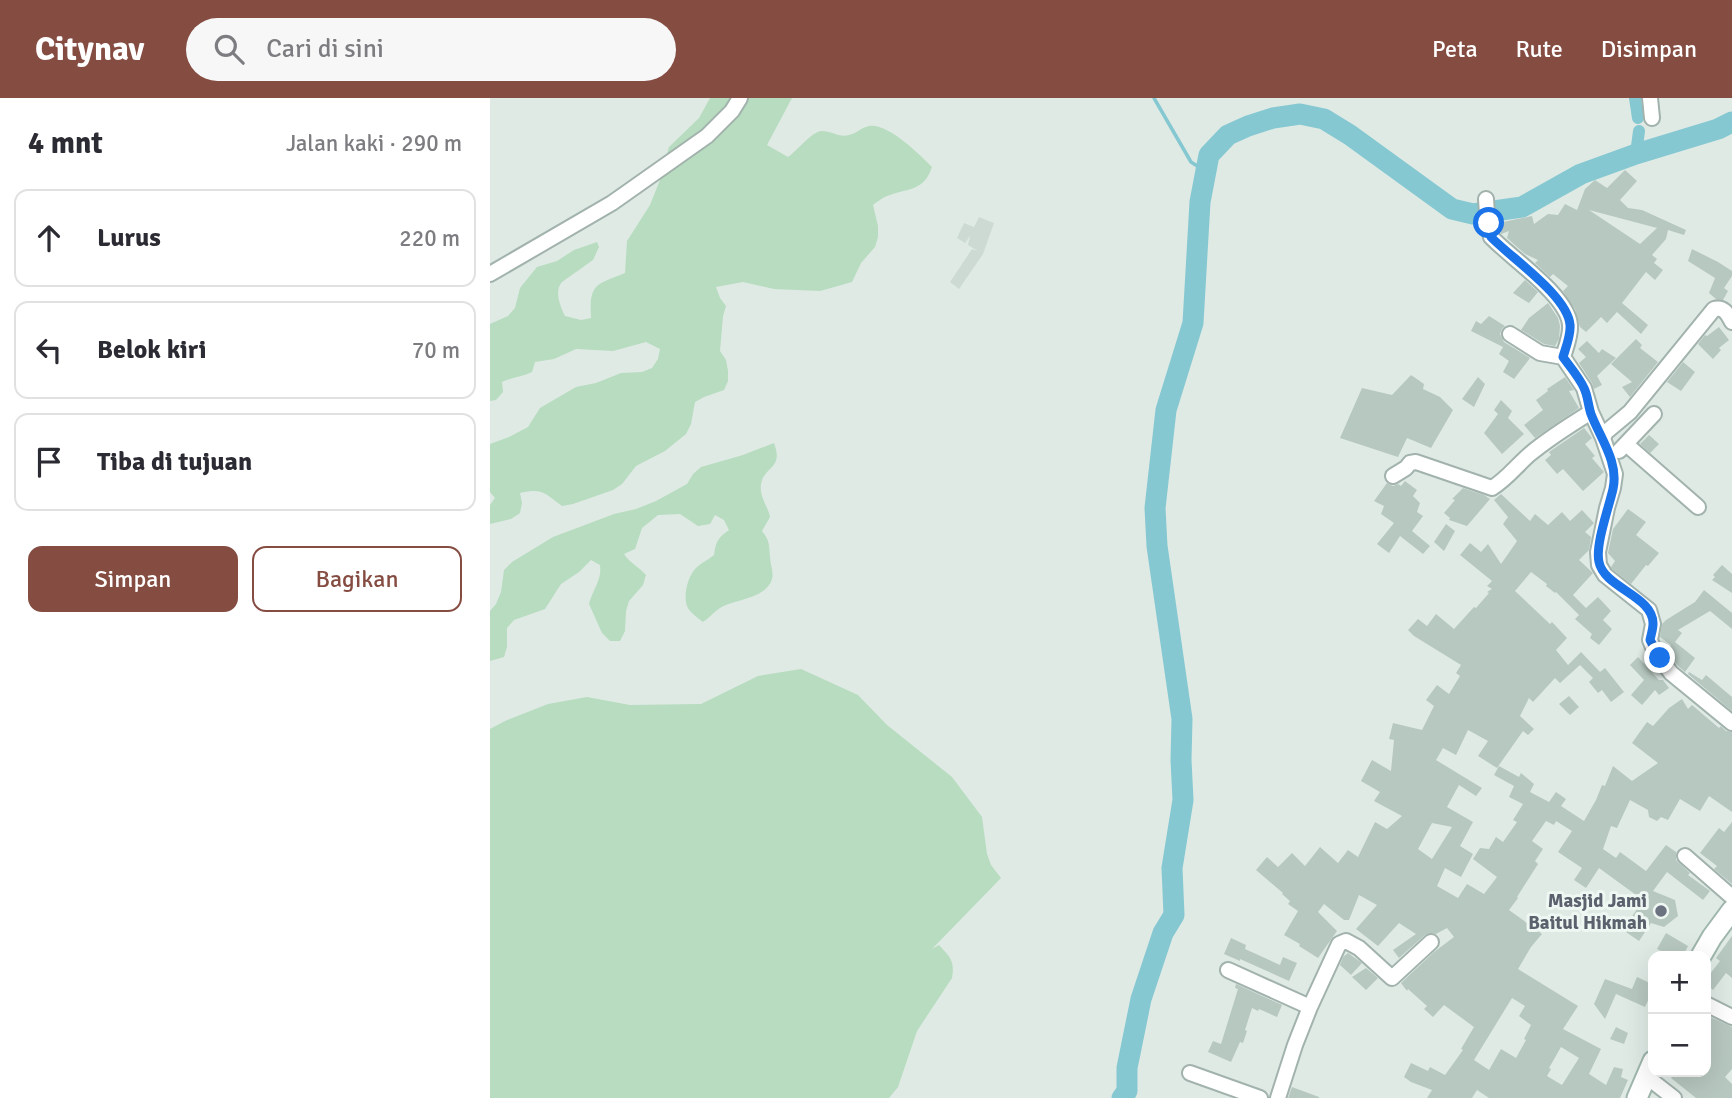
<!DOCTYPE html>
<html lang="id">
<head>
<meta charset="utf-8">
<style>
  :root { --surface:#fff; --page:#f7f7f7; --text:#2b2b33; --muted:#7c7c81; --line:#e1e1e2; --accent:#854c42 }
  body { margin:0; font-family:Signika,sans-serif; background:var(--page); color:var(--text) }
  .controls { position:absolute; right:21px; bottom:21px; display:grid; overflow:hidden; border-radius:14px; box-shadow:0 7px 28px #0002 }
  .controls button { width:63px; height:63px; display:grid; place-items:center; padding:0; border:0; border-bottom:2px solid var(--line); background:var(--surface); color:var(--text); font:35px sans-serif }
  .stop { position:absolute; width:21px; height:21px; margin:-16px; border:5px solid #1a73e8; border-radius:50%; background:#fff }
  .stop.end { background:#1a73e8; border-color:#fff; box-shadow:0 2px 7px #0008 }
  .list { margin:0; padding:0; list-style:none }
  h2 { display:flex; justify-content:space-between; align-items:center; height:91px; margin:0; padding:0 28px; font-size:30px }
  h2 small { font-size:23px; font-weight:400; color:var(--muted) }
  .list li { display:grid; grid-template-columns:46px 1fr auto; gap:21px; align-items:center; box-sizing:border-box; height:98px; margin:0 14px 14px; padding:0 14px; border:2px solid var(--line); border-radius:14px }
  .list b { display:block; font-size:26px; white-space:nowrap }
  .list em { font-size:23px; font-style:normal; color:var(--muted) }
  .actions { display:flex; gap:14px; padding:21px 28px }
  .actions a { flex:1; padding:16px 0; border:2px solid var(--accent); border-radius:14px; text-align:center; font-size:24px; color:var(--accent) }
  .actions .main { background:var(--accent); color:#fff }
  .icon { flex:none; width:38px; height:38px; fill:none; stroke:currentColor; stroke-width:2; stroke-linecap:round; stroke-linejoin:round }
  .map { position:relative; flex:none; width:1242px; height:1000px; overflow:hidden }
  header { display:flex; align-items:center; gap:42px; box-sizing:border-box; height:98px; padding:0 35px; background:var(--accent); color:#fff }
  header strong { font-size:33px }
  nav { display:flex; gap:38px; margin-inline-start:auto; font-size:24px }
  .search { width:490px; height:63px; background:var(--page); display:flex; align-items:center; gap:18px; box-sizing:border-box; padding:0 24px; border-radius:38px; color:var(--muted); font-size:26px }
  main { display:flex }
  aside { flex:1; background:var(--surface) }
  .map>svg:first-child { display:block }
</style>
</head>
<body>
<header>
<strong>Citynav</strong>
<div class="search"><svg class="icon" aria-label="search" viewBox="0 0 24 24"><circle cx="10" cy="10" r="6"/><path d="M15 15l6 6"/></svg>Cari di sini</div>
<nav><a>Peta</a><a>Rute</a><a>Disimpan</a></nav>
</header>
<main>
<aside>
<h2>4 mnt<small>Jalan kaki · 290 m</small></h2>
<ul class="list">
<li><svg class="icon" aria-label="ahead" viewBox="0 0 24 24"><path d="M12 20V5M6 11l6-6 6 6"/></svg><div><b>Lurus</b></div><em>220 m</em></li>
<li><svg class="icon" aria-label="left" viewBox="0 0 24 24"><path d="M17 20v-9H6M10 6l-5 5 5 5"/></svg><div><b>Belok kiri</b></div><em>70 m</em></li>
<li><svg class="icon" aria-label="arrive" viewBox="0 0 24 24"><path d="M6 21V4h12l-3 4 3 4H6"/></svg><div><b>Tiba di tujuan</b></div></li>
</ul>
<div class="actions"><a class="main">Simpan</a><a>Bagikan</a></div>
</aside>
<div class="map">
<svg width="1242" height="1000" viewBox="0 0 1242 1000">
  <rect width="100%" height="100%" fill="#dfeae5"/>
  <!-- built -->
  <path fill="#cddad4" d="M489 119 504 125 493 156 469 191 460 184 482 151 488 153 478 147 480 138 475 145 467 140 474 125 484 129Z"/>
  <!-- green -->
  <path fill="#b7dcbf" d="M220 0H302L277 47 298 59C307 53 322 33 332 33 342 33 349 40 359 37 366 36 372 29 379 28 398 25 429 56 442 69 434 94 417 90 397 98 392 100 387 104 383 107L388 128V139L385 149 371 165 362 184 330 193 284 191 253 184 226 189 230 200 236 208 233 218 230 253 236 262 238 273V283L234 292 214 299 205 304 201 326 196 336 175 353 146 368 132 386 123 392 83 406 72 408C54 395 53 390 30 395L32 405 30 415 21 421 0 426V407L5 400 0 394V346L19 339 38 329 50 310 86 289 106 285 131 275 152 274 162 270 168 261 170 251 156 244 123 253 86 251 64 261 45 264 42 274C32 279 22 279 12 284L13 294 6 302 0 303V226L18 218 25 210 30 190 47 169 67 163 84 152 107 144 109 149 103 162 72 184C64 193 70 208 75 218L91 222 101 220C99 185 106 187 135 175L137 143 160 107 170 82 179 49 209 20Z
    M284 345C294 371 274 368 271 386 269 399 278 408 280 419L272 433C280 443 279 447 280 459 280 466 284 474 282 481 276 501 245 501 230 510 224 514 219 520 213 524 207 519 200 515 197 508 193 497 198 478 206 470 211 465 218 462 224 457 226 443 228 440 239 432L234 422 225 417 220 426 208 428 190 416 168 417 152 430 145 451 134 456C140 465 149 469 156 477L153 487 139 503 136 513 135 533 130 543H120L112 535 99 506C103 490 112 483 110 467L101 462 89 474 71 486 55 511 24 522 17 530V549L14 559 0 563V513L6 506 11 494 14 472 22 464 63 439 124 416 146 411 166 403 197 386 203 376 211 369 253 357Z
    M311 571 368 597 397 627 462 679 492 719 497 756 501 767 511 780 442 851 449 847C460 859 465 863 462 880L427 933 408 989 399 1000H0V631L15 623 58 606 97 599 140 607 211 606 268 578Z"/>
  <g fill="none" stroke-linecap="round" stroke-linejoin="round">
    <!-- stream -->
    <path stroke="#85c8d1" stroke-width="3.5" d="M664 0 701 64 715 73"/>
    <!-- canal -->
    <path stroke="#85c8d1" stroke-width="12" d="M1145 0 1148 20
      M1146 56 1149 33"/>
    <!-- river -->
    <path stroke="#85c8d1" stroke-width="21" d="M632 1000 637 993V970L651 901 673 835 684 817 682 770 693 702 691 662 692 621 667 448 665 410 676 312 703 225 710 104 719 57 738 37 758 28 783 20 810 16 834 21 860 37 962 111 983 116 1032 109 1091 76 1146 56 1228 31 1242 24"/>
  </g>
  <!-- building -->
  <path fill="#b7c8c0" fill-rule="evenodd" d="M1135 72 1147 83 1130 102 1138 110 1152 112 1196 132 1194 137 1178 132 1176 141 1162 157 1167 161 1164 165 1173 172 1165 182 1156 174 1132 205 1158 227 1151 236 1127 214 1117 225 1111 219 1096 234 1090 229 1085 211 1073 193 1078 188 1063 176 1060 179 1045 165 1048 162 1035 156 1017 140 1019 133 1011 136 1008 125 1042 118 1044 126 1058 116 1068 117 1075 106 1087 112 1095 91 1105 82 1117 90ZM1099 112 1167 130 1150 146Z
    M1202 151 1228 164 1242 173V178L1234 190 1238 193 1233 202 1226 201 1219 195 1225 180 1198 163Z
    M1035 182 1048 194 1039 205 1023 195Z
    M1058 205 1068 220 1070 228 1069 241 1065 248 1054 246 1031 232 1039 220Z
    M999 218 1015 228 1012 231 1010 236 1014 244 1040 260 1024 281 1013 274 1019 263 1009 256 1013 249 981 233 986 223 991 226Z
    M1229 229 1239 242 1229 250 1231 252 1223 261 1208 246 1215 237 1217 238Z
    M1146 241 1152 247 1150 250 1168 264 1140 299 1132 289 1142 284 1121 266Z
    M1097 243 1109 255 1112 251 1126 260 1107 278 1112 287 1104 291 1102 285 1089 265 1096 259 1088 251Z
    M1193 264 1205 274 1191 293 1177 284Z
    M921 277 934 286 933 291 950 299 963 312 941 350 917 340 908 359 850 340 872 290 902 297Z
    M988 279 995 286 984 309 972 301Z
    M1075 279 1084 292 1079 293 1089 310 1045 340 1034 327 1053 312 1046 302 1058 293 1057 291Z
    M1011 302 1022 313 1018 320 1034 336 1012 356 994 335 1008 316 1004 312Z
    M1094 330 1102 340 1095 346 1105 358 1102 360 1114 374 1093 393 1073 371 1067 376 1055 362 1061 357 1059 354Z
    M1159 337 1169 346 1160 355 1150 346Z
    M915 383 927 392 923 398 930 405 927 414 933 418 922 433 940 448 933 456 910 438 899 455 887 446 904 425 891 416 894 408 884 403 897 385 903 388 908 386 911 388Z
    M973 390 994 397 1000 401 977 428 959 422 960 420 954 415 965 402 962 401Z
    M1011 396 1040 423 1045 416 1058 427 1072 414 1080 423 1092 412 1104 425 1095 434 1101 439 1099 452 1089 462 1103 475 1083 497 1096 510 1108 499 1121 513 1113 522 1122 531 1109 547 1100 540 1102 536 1085 521 1089 517 1066 494 1065 495 1056 488 1057 486 1041 474 1025 493 1060 526 1062 524 1077 540 1066 552 1078 567 1091 554 1110 574 1115 570 1134 594 1121 604 1112 592 1108 595 1099 584 1103 580 1090 567 1070 585 1065 580 1043 604 1039 600 1030 618 1044 631 1038 637 1033 633 1007 670 988 658 998 643 978 632 966 657 953 650 946 662 992 690 986 698 969 687 957 709 983 724 970 748 983 756 971 779 955 770 947 788 968 800 977 786 994 796 1007 779 983 761 990 750 999 751 1006 739 1013 744 1027 724 1023 722 1033 706 1019 699 1024 688 1004 677 1009 668 1029 679 1031 675 1044 686 1040 694 1059 704 1066 694 1076 701 1071 708 1094 723 1106 702 1112 687 1115 688 1123 668 1142 683 1168 665 1142 645 1157 624 1163 628 1179 610 1192 601 1198 611 1202 607 1229 630 1231 628 1236 633 1242 634V714L1219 698 1210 713 1190 701 1178 722 1171 719 1167 723 1159 719 1158 712 1140 702 1127 730 1121 728 1113 751 1126 760 1130 754 1156 773 1176 747 1186 754V762L1200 775 1198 777 1220 793 1213 802 1177 774 1163 793 1185 802 1188 818 1174 829 1161 825 1149 843 1133 832 1153 802 1109 770 1096 790 1084 782 1092 770 1068 754 1082 733 1066 723 1064 727 1056 723 1042 743 1053 751 1045 763 1048 766 1027 799 1028 800 1019 812 1052 836 1041 849 1028 871 1088 908 1073 931 1111 951 1099 976 1116 987 1124 969 1133 971 1131 979 1138 982 1130 1000H999L987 992 982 1000H937L942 992 921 984 914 979 921 965 938 973 940 969 955 977 973 952 971 951 984 929 954 907 943 919 934 911 937 908 918 891 917 893 911 885 944 854 964 839 957 830 946 836 940 835 935 837 909 860 903 852 926 836 909 825 888 848 866 831 887 807 869 797 859 822H854L834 806 828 814 847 833 828 860 809 848 810 846 794 837 808 813 798 806 800 803 792 796 793 795 766 772 777 759 788 769 802 755 815 768 830 749 848 765 858 752 868 759 885 724 897 731 912 718 884 703 890 694 871 683 882 662 901 673 904 642 899 641 903 625 932 632 944 608 936 602 947 587 959 596 970 578 966 575 971 567 924 538 918 532 928 521 937 528 946 516 964 531 984 509 986 510 999 495 997 494 1002 491 997 488 1002 483 970 457 980 445 991 454 998 446 1011 466 1025 446 1027 443 1013 426 1018 419 1004 402ZM942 725 962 729 942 761 928 751ZM1022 900 1035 908 1029 918 1041 927 1034 941 1036 942 1026 960 1011 951 999 972 984 962ZM1071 949 1089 960 1072 987 1057 978 1061 971 1059 970Z
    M1138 411 1156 424 1146 437 1169 455 1158 468 1156 467 1141 486 1122 471 1121 469 1125 463 1118 455 1123 431Z
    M956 426 965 433 954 453 944 444Z
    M1232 467 1242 476V495L1222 482 1225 479 1223 477Z
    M1214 492 1242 515V531L1220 513 1188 532 1192 535 1185 544 1205 560 1195 574 1188 568 1176 553 1181 547 1170 539 1172 526 1176 522 1205 504Z
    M1148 559 1169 582H1173L1179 590 1169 597 1165 592 1152 607 1141 597 1154 582 1140 567Z
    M1199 574 1212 582 1216 577 1242 599V613L1198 576Z
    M1079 598 1089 609 1080 617 1069 606Z
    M1242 724V786L1224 771 1227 768 1210 755 1229 730 1234 734Z
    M1176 835 1198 848 1193 858H1180L1167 851Z
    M1242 838V880L1236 875 1223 892 1216 886V881L1230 863 1226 860Z
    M741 840 756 847 755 851 790 867 793 859 807 865 799 883 750 861V863L734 856Z
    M858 855 872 865 861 877 850 867 853 859Z
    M876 870 888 880 876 892 862 879Z
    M1147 879 1160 885 1163 892 1155 909 1126 896 1115 921 1104 906 1115 881 1142 891Z
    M746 886 792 907 787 919 769 911 768 913 762 910 755 932 757 933 753 945 750 944 741 964 718 954 723 943 731 946 748 891 745 890Z
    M1216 917 1242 929V971L1235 979 1242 986V1000H1206L1181 980 1186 974H1190L1197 979 1201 974H1216Z
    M1126 929 1138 935 1134 946 1120 941Z
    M802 989 829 999V1000H798Z"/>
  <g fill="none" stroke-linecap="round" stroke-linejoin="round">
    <!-- street casing -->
    <g stroke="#a2b2ac" stroke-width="18">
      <path id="street" d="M1160 0 1162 20
        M996 101C997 114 997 128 1001 139 1021 160 1078 198 1080 227 1081 237 1076 249 1073 259
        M0 176 122 105 217 38 242 13 250 0
        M1020 236 1050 255 1073 259 1094 290 1101 314 1113 340 1125 376 1123 390 1117 410 1108 454 1109 467 1115 477 1159 512 1163 526 1160 542 1164 552 1181 575 1242 625
        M1113 340 1116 334 1140 314 1224 211C1234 208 1238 217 1242 224
        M1136 346 1208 409
        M1129 353 1164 316
        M903 378 916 370 920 365 926 364 1002 390C1017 381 1027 367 1040 356 1059 340 1080 327 1101 314
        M1195 758 1242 799
        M738 872 820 909
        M1216 906 1242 919
        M700 975 770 1000
        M1157 979 1184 1000
        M788 1000 805 947 820 909 849 846 856 843 869 850 902 880 941 844"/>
    </g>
    <!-- secondary casing -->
    <g stroke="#9eb6ac" stroke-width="23">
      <path id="secondary" d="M1211 858 1222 839 1242 812
        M1147 1000 1163 963"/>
    </g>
    <!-- street -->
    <use href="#street" stroke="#fff" stroke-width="14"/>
    <!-- secondary -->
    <use href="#secondary" stroke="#fff" stroke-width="19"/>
  </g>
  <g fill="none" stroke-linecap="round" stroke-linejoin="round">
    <!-- route -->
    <path stroke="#1a73e8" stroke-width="9" d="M999 125 998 131 1001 139C1021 160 1078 198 1080 227 1081 237 1076 249 1073 259 1080 269 1089 279 1094 290 1098 298 1098 307 1101 316 1110 340 1129 364 1123 391 1119 409 1105 447 1109 464 1114 490 1164 498 1163 526 1163 531 1161 537 1160 542L1170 560"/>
  </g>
  <!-- markers -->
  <circle fill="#6b7280" stroke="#eff7f3" stroke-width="2.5" cx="1171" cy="813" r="7"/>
  <g text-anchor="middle" stroke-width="6" stroke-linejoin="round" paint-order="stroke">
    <!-- worship labels -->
    <g font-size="19" font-weight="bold" fill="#5b616d" stroke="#eff7f3" text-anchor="end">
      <text x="1157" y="809">Masjid Jami<tspan x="1157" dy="22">Baitul Hikmah</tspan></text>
    </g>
  </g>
</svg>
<div class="controls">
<button>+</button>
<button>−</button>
</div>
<div class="stop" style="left:999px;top:125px"></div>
<div class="stop end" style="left:1170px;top:560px"></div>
</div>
</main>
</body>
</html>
